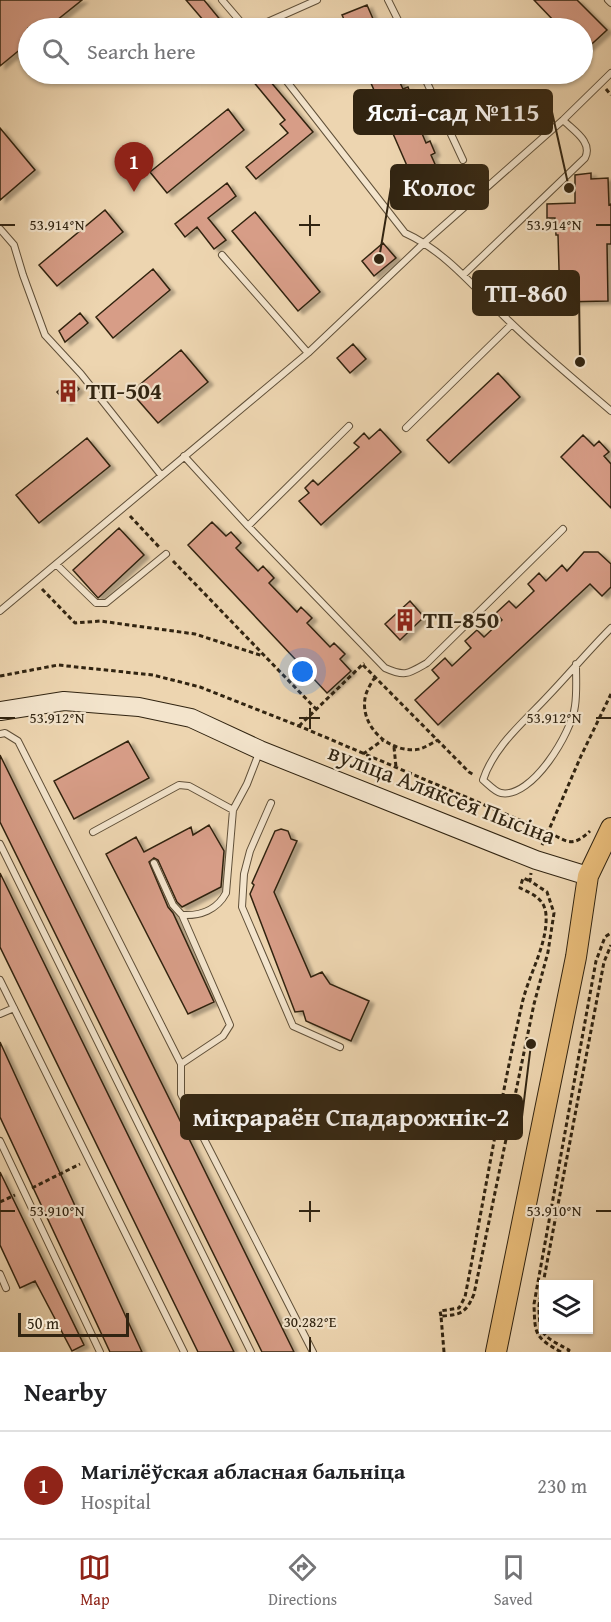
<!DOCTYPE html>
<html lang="en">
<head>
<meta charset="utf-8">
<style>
  :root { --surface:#fff; --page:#f6f6f6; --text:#202124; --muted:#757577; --line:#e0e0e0; --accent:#8f2418 }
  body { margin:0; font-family:"Gentium Book Plus",serif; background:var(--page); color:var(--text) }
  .controls { position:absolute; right:18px; bottom:18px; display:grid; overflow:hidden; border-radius:0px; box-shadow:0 2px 4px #0004 }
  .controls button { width:54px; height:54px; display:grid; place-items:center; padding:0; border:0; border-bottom:2px solid var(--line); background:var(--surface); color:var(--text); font:30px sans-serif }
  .scale { position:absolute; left:18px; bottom:15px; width:111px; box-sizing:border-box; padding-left:6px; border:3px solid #312411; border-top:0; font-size:16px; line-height:21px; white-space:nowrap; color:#312411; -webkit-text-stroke:4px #f3e4cc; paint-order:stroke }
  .you { position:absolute; left:303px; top:672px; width:21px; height:21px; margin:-15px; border:4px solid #fff; border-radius:50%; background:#1a73e8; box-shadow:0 0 0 9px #1a73e833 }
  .badge { display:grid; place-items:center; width:39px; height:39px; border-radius:50%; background:var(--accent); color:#fff; font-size:20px; font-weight:700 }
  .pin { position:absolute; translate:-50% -50px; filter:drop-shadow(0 2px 3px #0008) }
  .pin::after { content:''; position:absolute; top:32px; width:21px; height:18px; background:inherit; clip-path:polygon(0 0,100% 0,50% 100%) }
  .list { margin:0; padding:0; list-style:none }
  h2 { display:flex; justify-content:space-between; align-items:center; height:78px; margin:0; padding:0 24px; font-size:26px }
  h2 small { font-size:20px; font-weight:400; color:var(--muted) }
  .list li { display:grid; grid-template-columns:39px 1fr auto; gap:18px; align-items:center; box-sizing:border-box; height:108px; padding:0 24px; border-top:2px solid var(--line) }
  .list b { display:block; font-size:22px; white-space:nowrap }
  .list p { margin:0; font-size:20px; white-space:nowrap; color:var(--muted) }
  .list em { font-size:20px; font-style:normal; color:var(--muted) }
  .icon { flex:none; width:33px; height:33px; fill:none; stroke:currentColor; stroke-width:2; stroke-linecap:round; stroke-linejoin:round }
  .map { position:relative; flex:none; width:611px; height:1352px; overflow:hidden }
  .search { position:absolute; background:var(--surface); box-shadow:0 2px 4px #0004; left:18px; right:18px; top:18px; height:66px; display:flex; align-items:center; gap:15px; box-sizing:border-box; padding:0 21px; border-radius:33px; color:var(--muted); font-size:22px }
  .sheet { height:186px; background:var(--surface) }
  nav { display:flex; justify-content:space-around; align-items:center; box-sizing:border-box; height:84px; border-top:2px solid var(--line); background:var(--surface); font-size:16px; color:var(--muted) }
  nav a { display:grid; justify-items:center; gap:3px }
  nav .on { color:var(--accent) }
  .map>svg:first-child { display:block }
</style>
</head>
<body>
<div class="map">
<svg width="611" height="1352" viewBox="0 0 611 1352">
  <defs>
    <filter id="shadow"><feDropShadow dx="5" dy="3" stdDeviation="1.5" flood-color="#0004"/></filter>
  </defs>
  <rect width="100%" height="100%" fill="#edd5b0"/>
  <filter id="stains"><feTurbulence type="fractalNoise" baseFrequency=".00333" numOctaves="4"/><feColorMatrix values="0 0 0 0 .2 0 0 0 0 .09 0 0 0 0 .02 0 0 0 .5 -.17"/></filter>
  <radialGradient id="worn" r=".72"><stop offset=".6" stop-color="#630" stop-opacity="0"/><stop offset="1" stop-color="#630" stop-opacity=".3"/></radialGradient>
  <!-- building -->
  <path fill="#d79d87" stroke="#312411" stroke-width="1.5" filter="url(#shadow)" d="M0 0H82L47 28H28V43L0 66Z
    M186 0H204L227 28H210Z
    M534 0H577L607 30 582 53V28H549L555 22Z
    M367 5 377 28H348L342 15Z
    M247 74H264L313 132 256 179 246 167 288 133 280 124 285 120Z
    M367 74H396L403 89 408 87 412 98 408 100 426 143 430 141 435 153 431 155 442 180 418 191Z
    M228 109 244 130 167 193 150 172Z
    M0 128 35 170 0 200Z
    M591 173V179L608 178 609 205 611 204V244H607L608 301 560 302 558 235H556L555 218H547V204L575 203V175Z
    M227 183 236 196 208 218 226 240 214 249 197 227 185 237 175 224Z
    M105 210 123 232 57 286 39 265Z
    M255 212 320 292 298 311 232 231Z
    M383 243 396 258 374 276 362 261Z
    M153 269 170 290 113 338 96 317Z
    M80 313 88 323 65 342 59 331Z
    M353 344 366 359 350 373 337 358Z
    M181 350 208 382 158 423 131 392Z
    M498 373 520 397 449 463 427 440Z
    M70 380 79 389 66 402 57 392Z
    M380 429 401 452 321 525 299 501 309 493 305 488 313 480 318 485 359 447 354 443 364 433 369 439Z
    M583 435 594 446 599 441 609 452 604 456 611 464V508L561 457Z
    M87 438 110 466 39 523 16 495Z
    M212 522 226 536 231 532 241 543 236 548 258 571 263 566 274 578 269 583 297 612 301 607 312 618 307 623 330 647 334 643 345 654 340 659 351 671 327 693 188 545Z
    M119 528 144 555 98 598 73 570Z
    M584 552H598L611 564V587L602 596 590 584 438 725 415 700 439 678 432 670 445 658 452 666 471 648 465 641 477 630 484 637 502 620 496 613 509 601 516 608 534 591 528 584 539 573 546 581 562 565 567 571Z
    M410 601 424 617 400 640 385 624Z
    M128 741 149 778 74 819 54 781Z
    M0 755 294 1352H262L0 822Z
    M209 825 224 851 221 887 182 907 177 902 158 860 154 858 149 862 168 907 173 913 214 1002 188 1014 106 854 136 837 144 852 191 827 193 835Z
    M281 829 288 831 291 839 297 841 274 892 311 977 322 972 330 984 369 1001 351 1041 306 1021 303 1011 295 1012 250 894 254 885 252 883 275 831Z
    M0 873 234 1352H198L0 947Z
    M0 1042 142 1352H110L0 1117Z
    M0 1172 84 1345 72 1351 35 1281 20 1288 0 1245Z"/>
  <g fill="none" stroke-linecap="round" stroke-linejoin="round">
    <!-- service casing -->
    <g stroke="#605039" stroke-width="8">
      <path id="service" d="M222 0 246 28
        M388 0 402 28
        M608 0 611 3
        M254 28 317 0
        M281 74 405 233C447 252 477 291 510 322 542 353 577 382 611 411
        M423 74 463 160
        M0 229 14 245 23 275 45 335 81 374 161 475
        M222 255 308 353
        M463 275 585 158C593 142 574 131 563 120
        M406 428 512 324
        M184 456 248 526 385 668C405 677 408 674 427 663L563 529
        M248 526 349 426
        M56 564 96 603H106L166 554
        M0 611 308 353 425 242 563 120 611 73
        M576 664C576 678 577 693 575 706 572 732 532 799 501 793 495 792 488 784 483 780 494 746 524 722 548 696 569 674 589 650 611 628
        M0 734 5 733 18 741 181 1064V1094L313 1352
        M271 803 250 851 244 874 242 907 293 1026 340 1047
        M93 832 179 785 189 786 233 810
        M0 844 251 1352
        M154 863 173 905 182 915C200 916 217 910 226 893L233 810 247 784 259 753
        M0 980 184 1352
        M0 1014 14 1008
        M181 1064 223 1036 230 1025 182 915
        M0 1141 100 1352
        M0 1274 6 1288"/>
    </g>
    <!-- secondary casing -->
    <g stroke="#312411" stroke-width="20">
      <path id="secondary" d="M0 711 64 701 139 707 191 718 260 750 536 860 588 876"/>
    </g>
    <!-- primary casing -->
    <g stroke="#312411" stroke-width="22">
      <path id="primary" d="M496 1352 576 957 588 876 611 828"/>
    </g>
    <!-- path -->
    <path stroke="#312411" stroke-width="3" stroke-dasharray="4.5 3" stroke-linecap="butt" d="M606 89 611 95
      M130 516 160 548
      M173 561 316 709
      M42 589 75 623 100 621 195 634 263 656
      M363 665 469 772 474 775
      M0 676 58 665 153 675 200 687 299 726 548 832 581 756 611 694
      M375 677C372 682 368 688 366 694 357 725 390 755 420 749 426 747 432 743 438 740
      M299 726 364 663
      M394 747 396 767
      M363 754 383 740
      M542 845 548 832C568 842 572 848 590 831
      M32 1188 80 1164
      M0 1202 15 1195
      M441 1316 440 1311 459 1308 465 1297C484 1199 500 1101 522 1004 528 976 548 944 546 915 545 899 533 894 520 888L523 878 530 881
      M444 1352 441 1316C461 1315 466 1313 474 1294L534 1004 548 952 554 913 547 892 530 881 531 873
      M561 1352C534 1337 535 1334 534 1304L596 961 605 937 611 933
      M568 1352 569 1350C543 1336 539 1336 539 1305L604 962 611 945"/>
    <!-- service -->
    <use href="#service" stroke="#f3e4cc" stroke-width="6"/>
    <!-- secondary -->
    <use href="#secondary" stroke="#f3e4cc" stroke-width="18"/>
    <!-- primary -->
    <use href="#primary" stroke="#e6ba78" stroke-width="20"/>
  </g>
  <!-- ticks -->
  <path fill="none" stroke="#312411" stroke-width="2" d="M310 215V236M0 225H15M299 225H320M596 225H611M310 708V729M0 718H15M299 718H320M596 718H611M310 1201V1222M0 1211H15M299 1211H320M596 1211H611M310 1337V1352"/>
  <!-- icons -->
  <defs>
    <g id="building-bare" transform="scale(1.8)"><path d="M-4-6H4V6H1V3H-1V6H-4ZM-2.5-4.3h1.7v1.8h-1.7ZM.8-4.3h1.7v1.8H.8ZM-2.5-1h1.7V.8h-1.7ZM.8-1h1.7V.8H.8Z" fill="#8f2418" stroke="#f3e4cc" stroke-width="2.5" paint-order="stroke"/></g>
  </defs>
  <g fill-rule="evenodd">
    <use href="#building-bare" x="68" y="391"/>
    <use href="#building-bare" x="405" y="620"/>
  </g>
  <g text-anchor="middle" stroke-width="4.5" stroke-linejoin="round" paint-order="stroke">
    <!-- poi labels -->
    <g font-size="24" font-weight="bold" fill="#312411" stroke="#f3e4cc" text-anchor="start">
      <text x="86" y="399">ТП-504</text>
      <text x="423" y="628">ТП-850</text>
    </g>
    <!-- street labels -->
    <g font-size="24" fill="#312411" stroke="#f3e4cc">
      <text transform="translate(442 794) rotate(21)" y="8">вуліца Аляксея Пысіна</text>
    </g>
  </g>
  <g font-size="15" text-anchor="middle" fill="#312411" stroke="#f3e4cc" stroke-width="4.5" stroke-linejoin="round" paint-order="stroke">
    <text x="57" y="230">53.914°N</text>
    <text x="554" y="230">53.914°N</text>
    <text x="57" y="723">53.912°N</text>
    <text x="554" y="723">53.912°N</text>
    <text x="57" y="1216">53.910°N</text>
    <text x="554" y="1216">53.910°N</text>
    <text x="310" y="1327">30.282°E</text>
  </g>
  <!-- callouts -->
  <path fill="none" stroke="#312411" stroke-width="2" d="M569 188L552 112M379 259L391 187M580 362L579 293M531 1044L522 1117"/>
  <g fill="#312411" stroke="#f3e4cc" stroke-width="2">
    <circle cx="569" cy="188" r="6"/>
    <circle cx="379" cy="259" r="6"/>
    <circle cx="580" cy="362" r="6"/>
    <circle cx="531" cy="1044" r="6"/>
  </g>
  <g fill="#312411" stroke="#312411" stroke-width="2">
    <rect x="354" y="90" width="198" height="44" rx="6"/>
    <rect x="391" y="165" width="97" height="44" rx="6"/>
    <rect x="473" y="271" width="106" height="44" rx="6"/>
    <rect x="181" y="1095" width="341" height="44" rx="6"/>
  </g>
  <g font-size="26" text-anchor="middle" font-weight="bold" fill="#fff">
    <text x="453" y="121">Яслі-сад №115</text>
    <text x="439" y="196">Колос</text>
    <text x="526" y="302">ТП-860</text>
    <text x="351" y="1126">мікрараён Спадарожнік-2</text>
  </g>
  <rect width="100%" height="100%" filter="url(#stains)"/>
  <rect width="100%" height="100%" fill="url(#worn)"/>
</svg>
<div class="controls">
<button><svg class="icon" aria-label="layers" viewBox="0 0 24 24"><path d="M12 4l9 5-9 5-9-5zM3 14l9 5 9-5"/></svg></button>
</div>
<div class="scale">50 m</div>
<div class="you"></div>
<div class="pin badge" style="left:134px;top:192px">1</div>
<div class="search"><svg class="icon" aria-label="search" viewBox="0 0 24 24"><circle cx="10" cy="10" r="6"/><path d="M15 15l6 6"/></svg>Search here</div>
</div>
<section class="sheet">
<h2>Nearby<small></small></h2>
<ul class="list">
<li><span class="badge">1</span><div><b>Магілёўская абласная бальніца</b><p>Hospital</p></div><em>230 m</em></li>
</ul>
</section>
<nav>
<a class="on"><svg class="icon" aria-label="map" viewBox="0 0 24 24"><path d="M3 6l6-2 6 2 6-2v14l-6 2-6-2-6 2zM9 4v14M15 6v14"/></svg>Map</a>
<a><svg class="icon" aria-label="directions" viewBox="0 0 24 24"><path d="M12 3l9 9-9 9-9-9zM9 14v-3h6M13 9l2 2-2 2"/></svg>Directions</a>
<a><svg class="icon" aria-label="saved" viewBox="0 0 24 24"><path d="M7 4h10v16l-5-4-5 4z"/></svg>Saved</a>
</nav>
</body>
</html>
